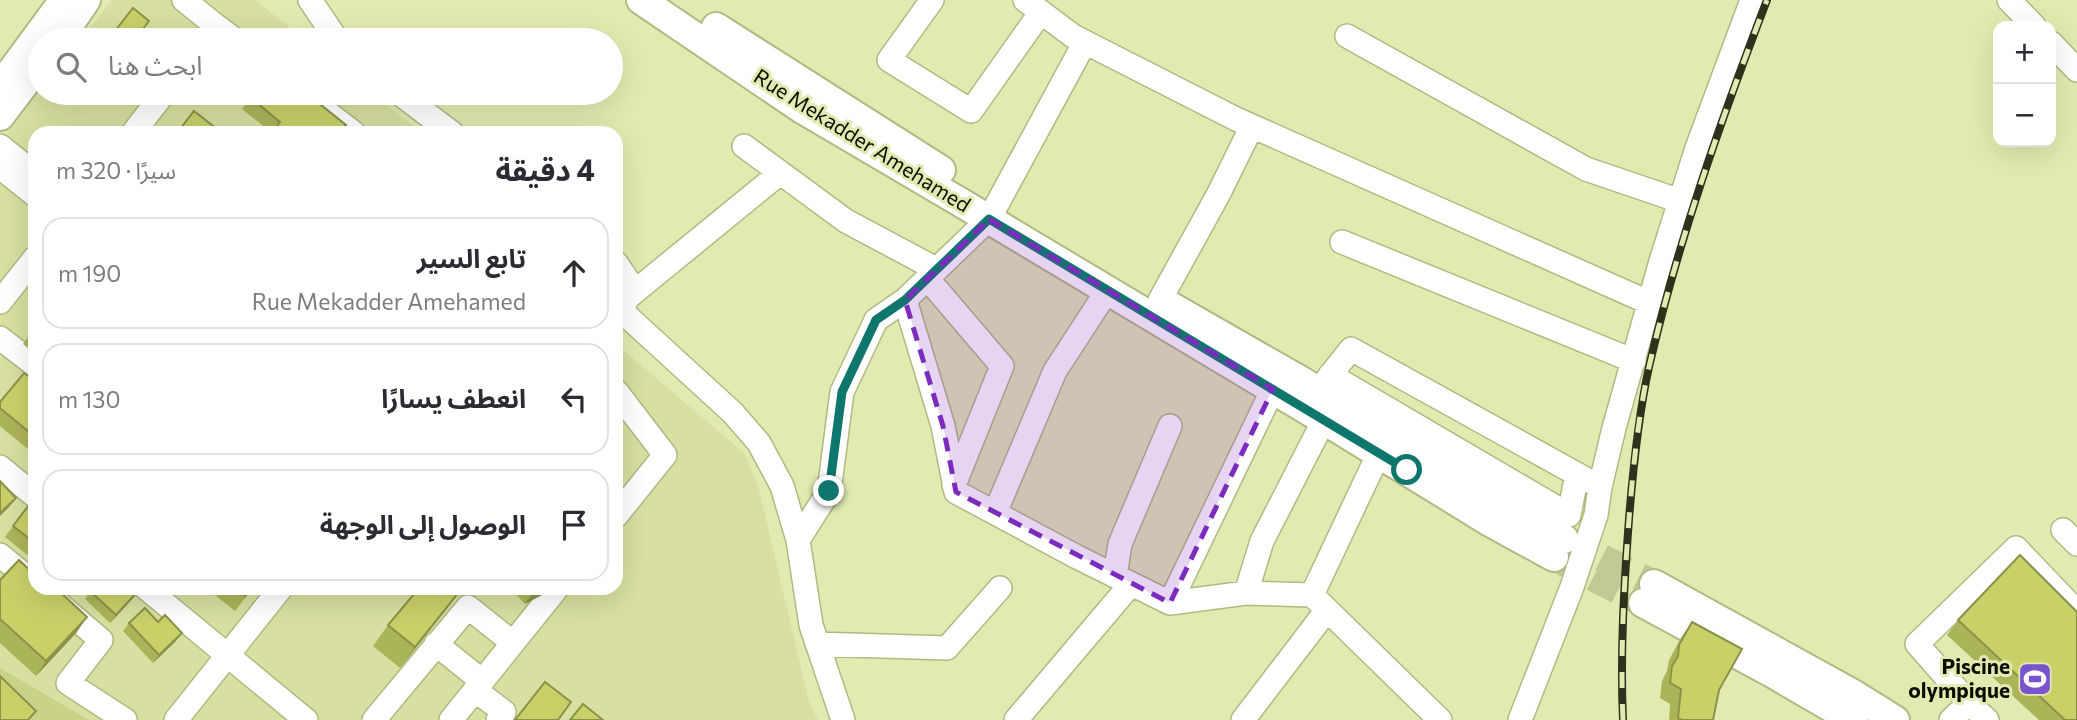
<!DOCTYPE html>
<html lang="ar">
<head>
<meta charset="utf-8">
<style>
  :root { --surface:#fff; --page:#f7f7f7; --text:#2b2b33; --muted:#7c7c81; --line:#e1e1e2 }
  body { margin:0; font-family:Commissioner,"Noto Sans Arabic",sans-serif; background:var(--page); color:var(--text); direction:rtl }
  .controls { position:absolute; right:21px; top:21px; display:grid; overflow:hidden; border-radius:14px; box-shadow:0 7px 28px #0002 }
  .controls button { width:63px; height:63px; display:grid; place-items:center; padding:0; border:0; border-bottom:2px solid var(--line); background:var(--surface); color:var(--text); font:35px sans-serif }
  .stop { position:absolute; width:21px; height:21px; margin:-16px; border:5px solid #0f766e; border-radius:50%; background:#fff }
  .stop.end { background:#0f766e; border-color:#fff; box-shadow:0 2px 7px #0008 }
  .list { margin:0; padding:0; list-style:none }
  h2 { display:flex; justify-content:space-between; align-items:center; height:91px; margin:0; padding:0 28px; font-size:30px }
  h2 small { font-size:23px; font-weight:400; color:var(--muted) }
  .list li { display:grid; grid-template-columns:46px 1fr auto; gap:21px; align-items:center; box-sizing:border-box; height:112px; margin:0 14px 14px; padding:0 14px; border:2px solid var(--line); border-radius:21px }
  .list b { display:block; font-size:26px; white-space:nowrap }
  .list p { margin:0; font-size:23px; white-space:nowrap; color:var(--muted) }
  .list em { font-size:23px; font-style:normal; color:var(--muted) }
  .icon { flex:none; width:38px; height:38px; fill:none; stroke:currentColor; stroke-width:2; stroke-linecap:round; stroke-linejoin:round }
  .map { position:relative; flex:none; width:2077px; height:720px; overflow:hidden; direction:ltr }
  .search { position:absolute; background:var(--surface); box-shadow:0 7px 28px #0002; left:28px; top:28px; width:595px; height:77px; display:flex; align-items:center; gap:18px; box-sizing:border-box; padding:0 24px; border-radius:38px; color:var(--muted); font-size:26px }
  .panel { position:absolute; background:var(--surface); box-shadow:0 7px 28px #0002; left:28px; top:126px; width:595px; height:469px; border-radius:21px; direction:rtl }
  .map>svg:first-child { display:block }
</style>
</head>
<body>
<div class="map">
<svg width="2077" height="720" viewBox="0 0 2077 720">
  <rect width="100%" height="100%" fill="#e3eab1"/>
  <!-- built -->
  <path fill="#d8dfa0" d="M112 0H255L306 40H80Z
    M40 90V93H371L422 133H35V588H616V344L744 453 758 485 809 702 818 720H0V167L20 148 7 133Z"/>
  <!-- green -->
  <path fill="#cad288" d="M0 668 89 720H0Z"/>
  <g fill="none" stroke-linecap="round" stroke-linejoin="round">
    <!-- major-tunnel -->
    <path stroke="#c3c996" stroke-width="28" stroke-dasharray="28 14" stroke-linecap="butt" d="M1564 539 1654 584
      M1556 558 1643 603"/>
    <!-- minor casing -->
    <g stroke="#b2b882" stroke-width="26">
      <path id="minor" d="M184 0 215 25 204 40
        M310 0 337 40
        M932 0 889 60 971 111 1041 12
        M1025 0 1073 36 1236 119 1650 303
        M2009 0 2034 26
        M215 25 235 40
        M1347 36 1586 169 1680 201
        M2051 43 2077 70
        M302 93 354 133
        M399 93 452 133
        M133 133 164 93
        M0 146 35 174
        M744 146 846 221 936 269
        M0 167 35 195
        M1342 242 1634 361
        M616 263 633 288 624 305
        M927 278 1002 366 954 485
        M627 298 780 173
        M905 300 989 219 1085 42
        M1160 300 1218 195 1252 126
        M0 302 35 258
        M616 306 733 413 759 443 782 486 798 540 811 625 843 720
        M0 338 35 365
        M1330 375 1569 515 1577 474
        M616 391 665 455 616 516
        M1318 391 1351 349 1600 487
        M0 467 35 496
        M995 513 1055 371 1107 291
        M2063 530 2077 544
        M798 540 829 491 842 392 876 320 905 300 943 426 956 492 1077 557 1170 603 1246 593 1312 595 1440 720
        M0 555 35 584
        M1115 576 1120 544 1170 426
        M40 588 101 640 68 683 125 720
        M146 588 306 720
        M1246 593 1262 541 1324 420
        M1312 595 1379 453
        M1170 603 1273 389
        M436 644 482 681
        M817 644 947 648 1000 588
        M475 690 504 712 498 720
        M1969 703 1987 720
        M176 720 281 588
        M374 720 468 607 513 643
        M451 720 557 588
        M1016 720 1131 584
        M1243 720 1327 610
        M1520 720 1572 587 1596 515 1600 487 1614 428 1661 261 1697 148 1752 0
        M1951 720 1969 703 1917 644 2016 548 2077 612"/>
    </g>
    <!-- major casing -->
    <g stroke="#b2b882" stroke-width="32">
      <path id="major" d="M641 0 802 109 960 202 1324 420 1490 522 1554 557
        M716 27 941 170
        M62 35 86 0
        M0 87 64 0
        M0 116 32 74
        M1163 302 1303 382 1470 486 1564 539
        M1654 584 1855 695 1895 720
        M1643 603 1772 673 1853 720"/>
    </g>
    <!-- minor -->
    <use href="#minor" stroke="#fff" stroke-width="23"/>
    <!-- major -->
    <use href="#major" stroke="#fff" stroke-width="28"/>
    <!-- rail casing -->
    <g stroke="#2f311d" stroke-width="8">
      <path id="rail" d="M1623 720C1620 653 1624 586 1629 519 1633 469 1638 417 1649 367 1678 241 1721 120 1767 0"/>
    </g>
    <!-- rail -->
    <use href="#rail" stroke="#e3eab1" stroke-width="5" stroke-dasharray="16" stroke-linecap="butt"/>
  </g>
  <!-- wall -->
  <path fill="#acb459" d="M254 93 339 133H272L242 109Z
    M35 328V354L23 344Z
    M35 381V455L0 426V402Z
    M35 497V561L5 537Z
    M0 580 77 632 36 676 0 643Z
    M206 588H253L235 611Z
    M414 588H462L449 606 400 668 373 646 388 625 415 593 412 591Z
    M510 588H548L542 595 525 604Z
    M90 591 134 597 110 623 85 599Z
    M1958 620 2077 720H2039L1947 635Z
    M1692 622 1719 690 1713 720H1669L1670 704 1660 698 1662 681 1667 671 1669 660 1682 636Z
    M129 623 176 641 153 663 123 631Z"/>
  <!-- shaded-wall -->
  <path fill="#8c9249" d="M16 498 10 506 0 516V513Z
    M462 588 449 606 400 668 415 647Z
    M536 588H548L542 595 525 604Z
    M140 589 134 597 110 623 116 615Z
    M87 617 77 632 36 676 46 661Z
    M182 633 176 641 153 663 159 655Z"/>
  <!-- building -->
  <path fill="#c8d168" stroke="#8c9249" stroke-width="2" d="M133 8 149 21 143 29 149 33 143 40H108Z
    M254 93H306L346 125 339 133H293L289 130 287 133H272L280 122 250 97Z
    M194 111 222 133H177Z
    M35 328V336L31 333Z
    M24 373 35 381V437L0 408V402Z
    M0 481 16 498 0 513Z
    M35 497V543L13 526Z
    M2020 555 2077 612V720H2065L1958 620Z
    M19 560 35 575V588H49L55 593 58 590 87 617 46 661 0 619V580Z
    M93 588H138L140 589 116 615 90 591Z
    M235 588H252L245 596Z
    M419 588H462L415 647 388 625Z
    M145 608 158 622 165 615 182 633 159 655 129 623Z
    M1692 622 1742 649 1719 690 1713 720H1682L1678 718 1681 689 1670 683 1672 666 1678 656 1679 645Z
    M0 676 36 711 28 720H0Z
    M545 682 571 702 558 720H515Z
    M583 704 603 720H570Z"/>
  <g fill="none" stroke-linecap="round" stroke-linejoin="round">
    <!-- route -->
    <path stroke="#0f766e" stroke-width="9" d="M829 491 842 392 876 320 905 300 989 219 1407 470"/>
  </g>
  <!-- marked area -->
  <path fill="#7b2cbf" fill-opacity="0.2" stroke="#7b2cbf" stroke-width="5" stroke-dasharray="14 9" stroke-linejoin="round" d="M989 219 1273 389 1170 603 956 492 943 426 905 300Z"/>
  <!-- icons -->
  <defs>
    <g id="stadium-square" transform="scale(1.75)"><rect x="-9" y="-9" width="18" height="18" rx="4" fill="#7854ce" stroke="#e3eab1"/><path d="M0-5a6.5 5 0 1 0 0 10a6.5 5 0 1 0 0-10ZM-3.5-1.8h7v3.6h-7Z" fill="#fff"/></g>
  </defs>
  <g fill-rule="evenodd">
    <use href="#stadium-square" x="2035" y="679"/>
  </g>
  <g text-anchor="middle" stroke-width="6" stroke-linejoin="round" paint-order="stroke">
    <!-- street labels -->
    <g font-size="21" fill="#0c0d00" stroke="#e3eab1">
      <text transform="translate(862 141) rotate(32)" y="7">Rue Mekadder Amehamed</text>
    </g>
    <!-- poi labels -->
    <g font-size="21" font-weight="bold" fill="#0c0d00" stroke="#e3eab1" text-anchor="end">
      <text x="2010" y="674">Piscine<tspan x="2010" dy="24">olympique</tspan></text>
    </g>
  </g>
</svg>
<div class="controls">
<button>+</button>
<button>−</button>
</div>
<div class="stop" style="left:1407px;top:470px"></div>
<div class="stop end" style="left:829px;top:491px"></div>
<div class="search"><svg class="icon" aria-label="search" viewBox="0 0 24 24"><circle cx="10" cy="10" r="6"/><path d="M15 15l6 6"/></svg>ابحث هنا</div>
<section class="panel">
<h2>4 دقيقة<small>سيرًا · 320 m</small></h2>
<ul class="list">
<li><svg class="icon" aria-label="ahead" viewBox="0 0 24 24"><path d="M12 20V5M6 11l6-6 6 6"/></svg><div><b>تابع السير</b><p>Rue Mekadder Amehamed</p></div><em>190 m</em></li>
<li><svg class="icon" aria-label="left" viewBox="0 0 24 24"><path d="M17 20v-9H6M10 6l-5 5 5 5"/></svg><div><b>انعطف يسارًا</b></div><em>130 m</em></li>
<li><svg class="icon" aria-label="arrive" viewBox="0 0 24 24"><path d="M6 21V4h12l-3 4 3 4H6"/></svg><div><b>الوصول إلى الوجهة</b></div></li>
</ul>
</section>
</div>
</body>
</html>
